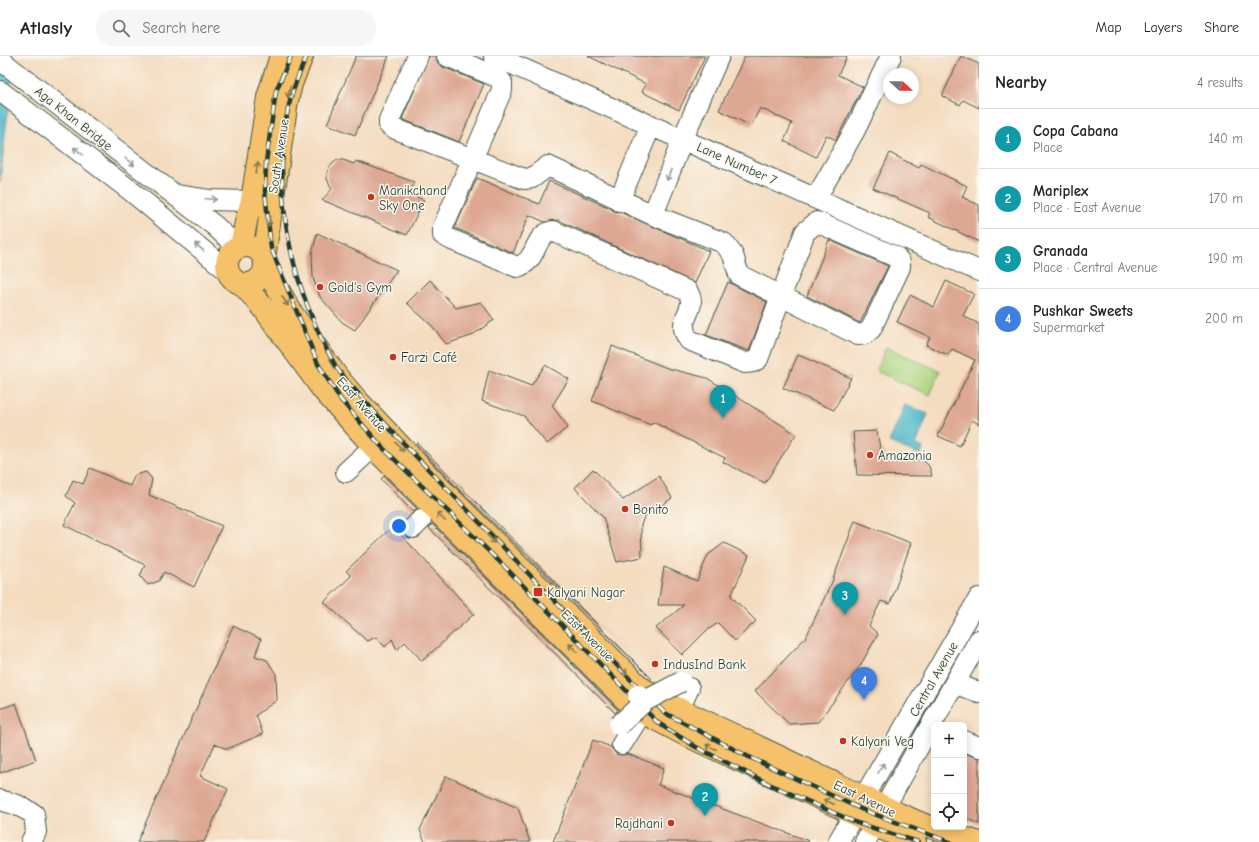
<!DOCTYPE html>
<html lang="en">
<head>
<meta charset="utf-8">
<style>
  :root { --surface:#fff; --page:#f6f6f6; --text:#222; --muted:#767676; --line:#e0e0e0; --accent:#b45309 }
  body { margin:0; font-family:"Comic Neue",sans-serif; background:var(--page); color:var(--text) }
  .controls { position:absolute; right:12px; bottom:12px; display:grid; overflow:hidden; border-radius:6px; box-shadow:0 2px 10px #0003 }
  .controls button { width:36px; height:36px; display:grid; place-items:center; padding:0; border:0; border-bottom:1px solid var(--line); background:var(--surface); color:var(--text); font:20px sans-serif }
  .compass { position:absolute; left:883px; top:12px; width:36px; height:36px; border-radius:50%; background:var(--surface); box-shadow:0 2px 10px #0003; rotate:111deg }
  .you { position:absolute; left:399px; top:470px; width:14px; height:14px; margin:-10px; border:3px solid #fff; border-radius:50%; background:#1a73e8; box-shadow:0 0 0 6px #1a73e833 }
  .badge { display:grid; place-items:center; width:26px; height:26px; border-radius:50%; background:var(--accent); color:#fff; font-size:13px; font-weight:700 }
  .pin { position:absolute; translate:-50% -33px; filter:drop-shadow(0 1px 2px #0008) }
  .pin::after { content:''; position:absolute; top:21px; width:14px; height:12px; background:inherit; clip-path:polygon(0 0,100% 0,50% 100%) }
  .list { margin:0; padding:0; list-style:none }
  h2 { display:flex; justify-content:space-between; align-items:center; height:52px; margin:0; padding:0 16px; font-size:17px }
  h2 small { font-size:13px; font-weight:400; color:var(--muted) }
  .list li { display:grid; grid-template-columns:26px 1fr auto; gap:12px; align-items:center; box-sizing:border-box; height:60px; padding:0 16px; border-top:1px solid var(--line) }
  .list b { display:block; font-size:15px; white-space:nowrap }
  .list p { margin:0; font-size:13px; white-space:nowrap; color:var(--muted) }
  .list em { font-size:13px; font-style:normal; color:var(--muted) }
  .icon { flex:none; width:22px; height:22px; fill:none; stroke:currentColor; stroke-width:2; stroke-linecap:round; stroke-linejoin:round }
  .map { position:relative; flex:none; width:979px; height:786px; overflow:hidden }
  header { display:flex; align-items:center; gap:24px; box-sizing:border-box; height:56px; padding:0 20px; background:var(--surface); border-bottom:1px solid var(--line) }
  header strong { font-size:19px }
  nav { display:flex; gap:22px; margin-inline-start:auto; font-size:14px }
  .search { width:280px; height:36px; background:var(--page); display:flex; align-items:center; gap:10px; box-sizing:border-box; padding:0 14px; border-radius:22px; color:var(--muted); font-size:15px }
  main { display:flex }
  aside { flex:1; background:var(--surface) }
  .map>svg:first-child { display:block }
</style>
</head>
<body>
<header>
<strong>Atlasly</strong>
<div class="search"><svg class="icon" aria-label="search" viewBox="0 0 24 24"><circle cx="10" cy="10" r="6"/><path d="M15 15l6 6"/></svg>Search here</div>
<nav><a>Map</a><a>Layers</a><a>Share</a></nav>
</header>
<main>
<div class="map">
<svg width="979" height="786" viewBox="0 0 979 786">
  <rect width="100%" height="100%" fill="#fbf7ec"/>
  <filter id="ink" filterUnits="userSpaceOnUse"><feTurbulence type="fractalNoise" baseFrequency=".025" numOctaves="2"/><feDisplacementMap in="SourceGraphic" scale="8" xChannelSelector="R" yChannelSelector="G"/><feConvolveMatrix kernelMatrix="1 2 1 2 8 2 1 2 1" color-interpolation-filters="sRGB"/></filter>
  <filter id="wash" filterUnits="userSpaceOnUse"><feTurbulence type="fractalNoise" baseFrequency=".012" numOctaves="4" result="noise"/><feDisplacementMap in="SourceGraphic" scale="16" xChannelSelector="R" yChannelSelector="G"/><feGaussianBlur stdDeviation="0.9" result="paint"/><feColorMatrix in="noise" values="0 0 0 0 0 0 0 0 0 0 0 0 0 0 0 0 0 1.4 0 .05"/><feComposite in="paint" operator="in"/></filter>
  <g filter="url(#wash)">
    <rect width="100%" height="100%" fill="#f4dcbf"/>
    <!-- green -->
    <path fill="#abd580" stroke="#65895a" d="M886 291 940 315 930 339 876 315Z"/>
    <!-- water -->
    <path fill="#4bb6c8" stroke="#357a7e" d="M0 0H14L0 127Z
      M905 349 928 358 916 389 923 392 921 399 889 386Z"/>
    <g id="blocks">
      <!-- building -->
      <path fill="#dda791" d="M356 0H389L355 79 327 68Z
        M429 0H436L438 7 443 11 484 28 459 86 402 63Z
        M588 0H705L679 54 642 36 646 28Z
        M745 0H847L838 19 863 31 836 84 826 79 816 101 784 85 792 67 760 52 751 70 719 54Z
        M961 0 979 8V52L963 44 960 49 942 40Z
        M890 97 919 112 921 108 967 130 962 141 979 149V186L928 161 930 157 873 132Z
        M337 104H343L354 108 356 105 414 126 410 138 424 144 407 179 322 144 332 133 327 123V117L329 111Z
        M477 122 539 148 549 125 610 152 614 155 620 156 709 195 695 227 558 164 545 166 529 159 513 197 455 172Z
        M317 177 397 214 355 274 342 266 320 241 313 222 312 198Z
        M829 184 888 210 860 267 807 240Z
        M430 224 456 252 481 246 494 264 471 280 446 288 433 271 407 247Z
        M946 225 974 238 963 260 979 268V368L972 364 960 390 938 380 975 304 952 293 948 299 926 289 930 281 897 266 910 239 934 251Z
        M728 226 767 246 749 295 706 279Z
        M612 290 667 312 707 322 796 378 765 427 723 406 725 402 653 366 651 369 592 345Z
        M798 299 851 322 834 354 783 332Z
        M545 309 569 323 552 350 568 371 547 388 524 360 482 345 489 314 531 330Z
        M877 375 880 392 887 401 894 403 923 404 929 410 932 420 857 419 853 376Z
        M417 387 652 623 447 421 416 388Z
        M90 412 130 430 135 419 146 416 152 423 149 439 222 470 194 531 164 516 159 525 148 529 140 520 145 509 64 469 75 447 66 440 73 424 83 428Z
        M593 413 623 444 659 420 672 442 644 461 641 469 642 501 617 506 603 461 575 432Z
        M384 420 417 453 413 456 381 423Z
        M855 465 911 487 890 548 881 545 869 570 878 578 860 610 818 666 789 668 755 635 806 581 832 526Z
        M432 468 618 654 615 657 429 472Z
        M393 470 474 558 422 605 405 586 397 594 392 583 385 591 376 581 367 585 324 546 351 520 346 515Z
        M724 487 749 499 731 540 756 565 735 585 718 567 706 575 682 599 656 572 684 549H658L664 511 697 525 708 499Z
        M233 570 261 583 255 600 267 604 276 618 277 644 256 659 263 678 227 693 215 688 200 720 228 733 204 786H137Z
        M16 647 36 704 0 717V653Z
        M593 684 611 691 616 698 622 699 628 698 664 712 658 729 809 785 808 786H553Z
        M964 697 979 702V768L964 762Z
        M446 720 518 752 530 786H425L420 774Z"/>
    </g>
  </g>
  <g filter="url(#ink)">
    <use href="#blocks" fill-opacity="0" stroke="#3f5549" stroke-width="1"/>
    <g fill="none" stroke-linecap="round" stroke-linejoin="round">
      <!-- minor casing -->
      <g stroke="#3f5549" stroke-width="22">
        <path id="minor" d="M418 0 389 64V69L393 72 524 123 532 122 548 110 653 159 724 187 733 199 739 219 781 240 805 176 817 166 896 201 900 206V211L871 273 865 278 858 279 781 240 758 303 753 306 745 307 689 284C673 262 701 254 687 235L553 175C532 179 539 205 517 211L452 184 443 179V171L502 34V26L497 21 447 0
          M494 0 979 215
          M0 4 215 170 238 192
          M0 35 131 135 229 216
          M175 139 209 144 252 145
          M816 142 855 74 891 0
          M619 145 651 69
          M653 159 683 82 719 0
          M346 416 373 391
          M413 472 421 464
          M955 627 979 637
          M679 653 689 632
          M964 685 979 691
          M622 688 642 656
          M0 744 17 749 34 758 36 776 31 786
          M838 786 979 542
          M865 786 979 584"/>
      </g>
      <!-- major casing -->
      <g stroke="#3f5549" stroke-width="24">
        <path id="major" d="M227 209a19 19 0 1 1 38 0a19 19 0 1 1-38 0Z
          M241 191 247 161 252 145 268 41 281 0
          M264 202 287 45 291 28 302 0
          M265 211 293 259 338 322 356 343 438 430 640 631 664 646 899 758 927 770 976 786
          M242 228 262 250 323 334 382 400 628 646 642 656 682 677 854 758 875 770 915 786"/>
      </g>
      <!-- minor -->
      <use href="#minor" stroke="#fff" stroke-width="20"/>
      <!-- major -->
      <use href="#major" stroke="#f5c16b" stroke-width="22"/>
      <!-- rail casing -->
      <g stroke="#1f3d34" stroke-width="4.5">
        <path id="rail" d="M291 0 276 35 266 106 265 135 271 192 318 308 341 344 382 391 506 512 658 667 696 691 769 728 857 767 918 786
          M307 0C299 17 292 35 288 53 271 141 292 232 335 309 340 318 349 327 356 335 380 363 405 389 431 416 497 485 563 554 630 623L665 657 747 700 863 754 950 786"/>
      </g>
      <!-- rail -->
      <use href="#rail" stroke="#fbf7ec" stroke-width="3" stroke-dasharray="9" stroke-linecap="butt"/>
      <!-- minor-bridge casing -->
      <g stroke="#3f5549" stroke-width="22" stroke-linecap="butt">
        <path id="minor-bridge" d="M638 639 645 645 681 626
          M619 669 645 645"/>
      </g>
      <!-- minor-bridge -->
      <use href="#minor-bridge" stroke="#fff" stroke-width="20"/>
    </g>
    <!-- one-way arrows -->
    <defs><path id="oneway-shaft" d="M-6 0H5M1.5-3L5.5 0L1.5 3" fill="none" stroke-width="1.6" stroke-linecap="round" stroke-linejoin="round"/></defs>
    <g stroke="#7f784d">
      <use href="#oneway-shaft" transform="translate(289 36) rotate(104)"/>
      <use href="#oneway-shaft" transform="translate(257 112) rotate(-81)"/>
      <use href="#oneway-shaft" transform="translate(269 165) rotate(97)"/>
      <use href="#oneway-shaft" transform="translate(285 245) rotate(58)"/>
      <use href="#oneway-shaft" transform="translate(400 391) rotate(46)"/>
      <use href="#oneway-shaft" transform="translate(441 461) rotate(-135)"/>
      <use href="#oneway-shaft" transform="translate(491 483) rotate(45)"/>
      <use href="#oneway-shaft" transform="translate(573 592) rotate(-135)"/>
      <use href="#oneway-shaft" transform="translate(623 614) rotate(45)"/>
      <use href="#oneway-shaft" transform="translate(711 691) rotate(-155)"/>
      <use href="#oneway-shaft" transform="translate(829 746) rotate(-155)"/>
    </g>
    <g stroke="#8f9e9a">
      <use href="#oneway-shaft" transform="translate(78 95) rotate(-142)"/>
      <use href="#oneway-shaft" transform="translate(130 106) rotate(38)"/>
      <use href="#oneway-shaft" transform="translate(669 119) rotate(111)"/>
      <use href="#oneway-shaft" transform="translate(211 143) rotate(3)"/>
      <use href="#oneway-shaft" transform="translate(199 191) rotate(-139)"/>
      <use href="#oneway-shaft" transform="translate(881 712) rotate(-60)"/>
    </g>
  </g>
  <!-- markers -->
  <g fill="#c8321e" stroke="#fbf7ec" stroke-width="1.5">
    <circle cx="371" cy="141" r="4"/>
    <circle cx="320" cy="231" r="4"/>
    <circle cx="393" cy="301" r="4"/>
    <circle cx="870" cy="399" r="4"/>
    <circle cx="625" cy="453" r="4"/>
    <rect x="533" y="531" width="10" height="10" rx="2"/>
    <circle cx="655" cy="608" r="4"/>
    <circle cx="843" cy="685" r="4"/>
    <circle cx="671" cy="767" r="4"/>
  </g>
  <g text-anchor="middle" stroke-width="3" stroke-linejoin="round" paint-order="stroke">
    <!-- street labels -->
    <g font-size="13" fill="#1f3d34" stroke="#fbf7ec">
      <text transform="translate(74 62) rotate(38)" y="5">Aga Khan Bridge</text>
      <text transform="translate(278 100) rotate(-81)" y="5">South Avenue</text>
      <text transform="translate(737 107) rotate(24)" y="5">Lane Number 7</text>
      <text transform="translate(362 348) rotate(49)" y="5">East Avenue</text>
      <text transform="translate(588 579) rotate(45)" y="5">East Avenue</text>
      <text transform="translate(933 623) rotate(-60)" y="5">Central Avenue</text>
      <text transform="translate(865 742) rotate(26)" y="5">East Avenue</text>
    </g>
    <!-- poi labels -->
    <g font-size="13" fill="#1f3d34" stroke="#fbf7ec" text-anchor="start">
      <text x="379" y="139">Manikchand<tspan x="379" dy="15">Sky One</tspan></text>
      <text x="328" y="236">Gold's Gym</text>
      <text x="401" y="306">Farzi Café</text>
      <text x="878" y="404">Amazonia</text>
      <text x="633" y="458">Bonito</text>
      <text x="547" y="541">Kalyani Nagar</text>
      <text x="663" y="613">IndusInd Bank</text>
      <text x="851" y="690">Kalyani Veg</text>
      <text x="663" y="772" text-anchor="end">Rajdhani</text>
    </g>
  </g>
</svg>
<div class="controls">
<button>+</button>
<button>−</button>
<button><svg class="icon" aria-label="locate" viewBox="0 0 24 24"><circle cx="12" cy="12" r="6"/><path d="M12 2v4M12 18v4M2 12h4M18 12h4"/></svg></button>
</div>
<svg class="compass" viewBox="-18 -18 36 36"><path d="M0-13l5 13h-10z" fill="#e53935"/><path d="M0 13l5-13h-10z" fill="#767676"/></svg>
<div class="you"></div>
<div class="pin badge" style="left:723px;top:362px;background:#0f9aa8">1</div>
<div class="pin badge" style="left:705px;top:760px;background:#0f9aa8">2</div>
<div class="pin badge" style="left:845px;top:559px;background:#0f9aa8">3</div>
<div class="pin badge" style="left:864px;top:644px;background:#3f7fe0">4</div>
</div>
<aside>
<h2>Nearby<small>4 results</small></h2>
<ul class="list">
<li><span class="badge" style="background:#0f9aa8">1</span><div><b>Copa Cabana</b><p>Place</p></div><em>140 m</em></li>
<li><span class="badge" style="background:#0f9aa8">2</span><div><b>Mariplex</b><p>Place · East Avenue</p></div><em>170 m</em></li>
<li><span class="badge" style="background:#0f9aa8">3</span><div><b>Granada</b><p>Place · Central Avenue</p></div><em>190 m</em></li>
<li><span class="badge" style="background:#3f7fe0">4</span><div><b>Pushkar Sweets</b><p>Supermarket</p></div><em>200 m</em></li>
</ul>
</aside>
</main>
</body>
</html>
